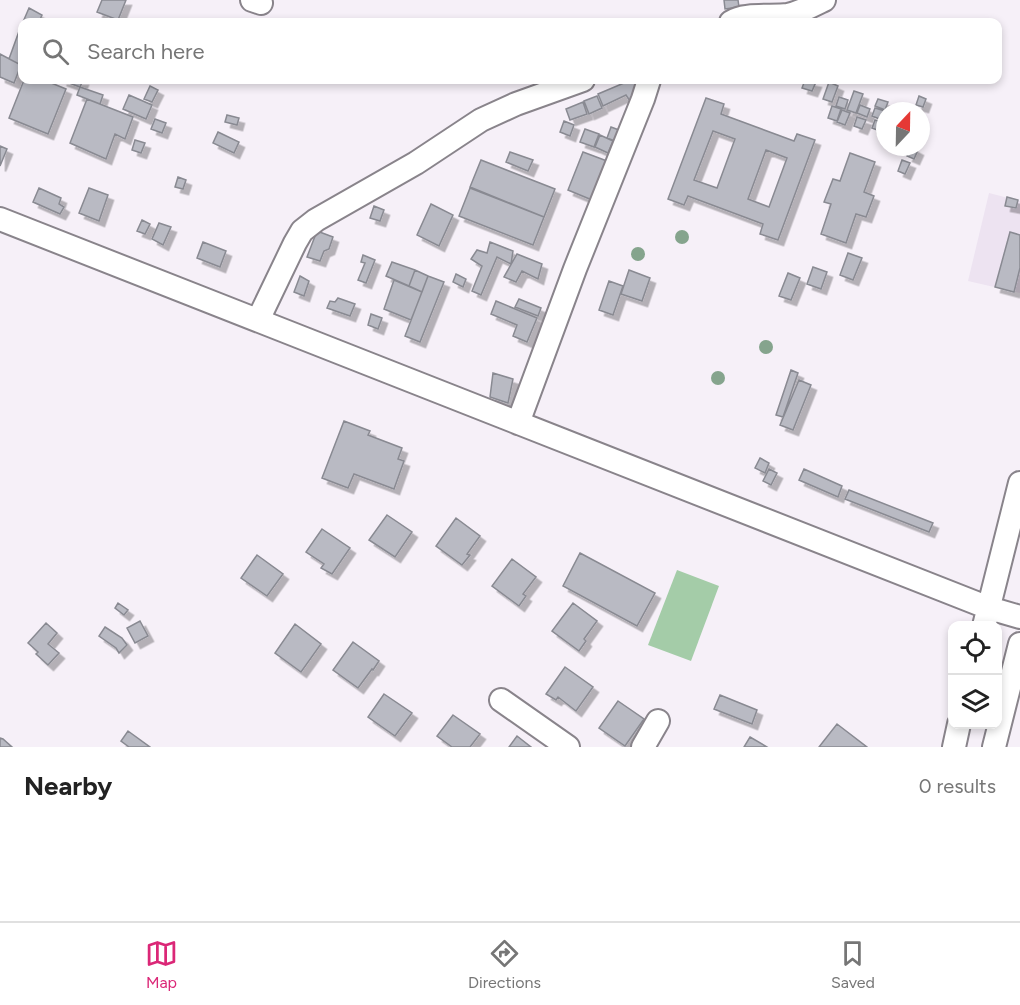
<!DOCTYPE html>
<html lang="en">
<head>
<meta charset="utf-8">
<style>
  :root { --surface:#fff; --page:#f6f6f6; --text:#222; --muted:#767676; --line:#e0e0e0; --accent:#db2777 }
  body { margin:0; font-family:Figtree,sans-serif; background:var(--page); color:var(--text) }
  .controls { position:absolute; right:18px; bottom:18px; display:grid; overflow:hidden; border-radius:12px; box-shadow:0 3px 9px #0003 }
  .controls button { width:54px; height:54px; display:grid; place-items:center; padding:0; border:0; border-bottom:2px solid var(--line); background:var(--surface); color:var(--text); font:30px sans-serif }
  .compass { position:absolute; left:876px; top:102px; width:54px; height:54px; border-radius:50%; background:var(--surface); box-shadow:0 3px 9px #0003; rotate:22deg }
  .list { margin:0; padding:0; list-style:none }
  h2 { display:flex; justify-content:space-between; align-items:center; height:78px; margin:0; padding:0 24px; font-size:26px }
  h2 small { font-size:20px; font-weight:400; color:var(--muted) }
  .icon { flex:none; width:33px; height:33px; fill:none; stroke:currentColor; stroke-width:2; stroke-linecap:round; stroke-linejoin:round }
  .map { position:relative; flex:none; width:1020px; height:747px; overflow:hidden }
  .search { position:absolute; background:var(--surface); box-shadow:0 3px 9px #0003; left:18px; right:18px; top:18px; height:66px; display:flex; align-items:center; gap:15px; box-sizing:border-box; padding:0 21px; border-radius:12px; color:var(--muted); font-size:22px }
  .sheet { height:174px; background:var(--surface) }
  nav { display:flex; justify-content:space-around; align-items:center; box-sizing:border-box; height:84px; border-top:2px solid var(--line); background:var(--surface); font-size:16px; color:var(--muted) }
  nav a { display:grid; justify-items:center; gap:3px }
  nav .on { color:var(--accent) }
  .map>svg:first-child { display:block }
</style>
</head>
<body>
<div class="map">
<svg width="1020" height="747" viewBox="0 0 1020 747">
  <defs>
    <filter id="shadow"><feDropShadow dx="5.5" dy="5.5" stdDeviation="0" flood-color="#0004"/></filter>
  </defs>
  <rect width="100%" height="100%" fill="#f6f0f8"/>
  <!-- built -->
  <path fill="#ede3f1" d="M989 193 1020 201V293L968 281Z"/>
  <!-- green -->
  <path fill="#a4cca8" d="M677 570 719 586 691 661 648 645Z"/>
  <!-- building -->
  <path fill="#b9bac3" stroke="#898a92" stroke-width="1.5" fill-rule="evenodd" filter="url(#shadow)" d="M102 0H126L118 20 97 12Z
    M724 0H738L739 7 725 9Z
    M29 8 42 15 39 22H23Z
    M22 23V62L21 65 9 59Z
    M0 54 21 65 14 83 0 77Z
    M24 80H44L66 89 48 134 9 118Z
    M61 80H83L80 87Z
    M631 80H638L630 101 626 95 603 106 598 94Z
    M805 80 816 82 812 91 802 88Z
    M829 82 838 86 832 102 823 99Z
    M150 86 158 90 152 102 144 99Z
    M80 87 103 95 100 104 77 95Z
    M854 91 863 94 856 113 847 110Z
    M129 95 152 105 146 119 123 109Z
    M597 96 602 108 589 114 584 101Z
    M919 96 926 99 923 107 916 105Z
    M839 97 848 100 845 109 836 106Z
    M706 98 724 104 721 114 794 141 797 134 815 140 778 240 760 234 763 224 688 196 684 205 668 199ZM713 131 735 139 717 188 694 180ZM766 150 787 158 769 207 748 199Z
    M87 99 133 117 125 139 115 134 106 159 70 143Z
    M878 99 888 102 885 110 875 106Z
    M583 102 587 114 570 120 566 109Z
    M860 105 870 109 867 117 857 113Z
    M832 106 841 109 837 121 828 118Z
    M875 108 885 111 882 120 872 116Z
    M842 110 850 113 845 125 837 122Z
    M227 115 239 118 237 125 225 122Z
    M857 117 866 120 862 129 854 126Z
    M155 119 166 123 162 133 151 129Z
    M875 120 885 123V133L872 128Z
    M564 121 574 125 570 136 560 132Z
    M611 127 619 130 615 141 607 138Z
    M585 129 599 134 594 147 580 142Z
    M218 132 239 142 234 153 213 143Z
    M600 135 613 141 608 153 595 147Z
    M135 140 145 143 141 153 132 150Z
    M0 146 7 149 0 166Z
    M912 147 918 150 914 159 907 156Z
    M510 152 533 160 528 171 506 162Z
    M583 152 607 161 592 200 568 190Z
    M850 153 875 162 864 192 874 196 866 217 856 214 846 243 821 234 831 204 824 202 833 179 840 181Z
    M481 160 555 189 544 217 470 187Z
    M902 160 910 163 905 174 898 171Z
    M178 177 186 180 183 189 175 187Z
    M39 188 61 198 59 204 64 207 60 214 33 202Z
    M89 188 108 195 99 221 79 213Z
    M470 188 544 217 533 245 459 216Z
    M1007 197 1018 200 1016 208 1005 206Z
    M431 204 453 215 439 246 417 235Z
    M374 206 384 210 380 221 370 218Z
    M142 220 150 224 145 234 137 231Z
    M159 223 171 227 163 245 152 239Z
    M317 231 333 237 329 249 324 251 320 261 307 257Z
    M1010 232 1020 235V268L1014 292 995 287Z
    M203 242 226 251 220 267 197 258Z
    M490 242 513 251 511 264 497 257 481 295 472 291 482 266 471 259 477 250 487 253Z
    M848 253 862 258 853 280 840 275Z
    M517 254 542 264 538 279 522 271 516 282 504 277Z
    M363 255 375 260 366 283 358 280 365 263 361 262Z
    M392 262 415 270 409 286 386 276Z
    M813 267 827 272 821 289 807 284Z
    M415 270 428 276 422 292 409 286Z
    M629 270 650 278 642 301 621 294Z
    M788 273 800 278 791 300 779 296Z
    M456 274 466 279 463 287 453 282Z
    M300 276 309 281 304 296 294 292Z
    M428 276 444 282 420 342 405 336Z
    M394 280 422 292 411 320 384 309Z
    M609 281 623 286 613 315 599 310Z
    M338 298 355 304 350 316 327 308 330 301 335 302Z
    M519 299 541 308 538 316 515 307Z
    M496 301 537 318 527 342 513 336 517 325 491 314Z
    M371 314 382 318 378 329 368 325Z
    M791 370 798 373 783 417 776 415Z
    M493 373 513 379 508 403 490 397Z
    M799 380 811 385 793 430 780 425Z
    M344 421 370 431 368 435 402 448 398 459 404 461 394 489 354 474 348 488 322 478Z
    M760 458 769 463 765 473 755 468Z
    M769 469 777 473 771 485 763 481Z
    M804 469 842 486 838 497 799 480Z
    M849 490 933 523 929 532 845 499Z
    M387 515 412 532 395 557 369 540Z
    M456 518 480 536 467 554 470 555 462 565 436 546Z
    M322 529 350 548 332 574 321 568 324 564 306 552Z
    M580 553 655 593 637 626 563 586Z
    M257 555 283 574 267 596 241 578Z
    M512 559 536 577 523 594 526 596 519 606 492 586Z
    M118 603 128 610 124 615 115 608Z
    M573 603 597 621 584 639 586 641 579 651 552 631Z
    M140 621 148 636 135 643 127 628Z
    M46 623 57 633 48 644 59 653 48 665 36 654 38 652 28 643Z
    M295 624 321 644 301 672 275 653Z
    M105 627 122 638 127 645 119 653 116 648 99 636Z
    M353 642 379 661 373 670 372 669 358 688 333 670Z
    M565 667 593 687 576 711 558 697 556 700 546 694Z
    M384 694 412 713 395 736 368 717Z
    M720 695 757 710 752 724 714 709Z
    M618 701 644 719 625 746 599 728Z
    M453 715 480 734 470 747H452L437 736Z
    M837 724 867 747H819Z
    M128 731 150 747H129L121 741Z
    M517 736 531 747H509Z
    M750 737 767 747H744Z
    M0 738 3 739 12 747H0Z"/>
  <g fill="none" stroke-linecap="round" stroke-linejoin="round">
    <!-- minor casing -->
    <g stroke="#89848b" stroke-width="26">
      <path id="minor" d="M252 0 261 3
        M731 22C744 13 771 17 788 15 801 12 812 6 824 0
        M0 219 989 608 1020 617
        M258 320 295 243 302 231 316 220 416 163 481 120 516 104 583 80
        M518 423 575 269 643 99 649 80
        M984 626 1020 483
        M501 700 568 747
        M643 747 658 721
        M954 747 959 724
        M994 747 1020 644"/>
    </g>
    <!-- minor -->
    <use href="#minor" stroke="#fff" stroke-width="22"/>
  </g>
  <!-- trees -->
  <g fill="#85a48d">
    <circle cx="682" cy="237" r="7"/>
    <circle cx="638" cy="254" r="7"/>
    <circle cx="766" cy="347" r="7"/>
    <circle cx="718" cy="378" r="7"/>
  </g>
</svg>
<div class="controls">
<button><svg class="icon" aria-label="locate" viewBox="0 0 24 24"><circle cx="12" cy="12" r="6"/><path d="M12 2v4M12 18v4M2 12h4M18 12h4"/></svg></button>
<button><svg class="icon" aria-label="layers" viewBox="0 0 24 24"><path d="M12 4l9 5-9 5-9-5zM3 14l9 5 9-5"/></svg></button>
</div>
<svg class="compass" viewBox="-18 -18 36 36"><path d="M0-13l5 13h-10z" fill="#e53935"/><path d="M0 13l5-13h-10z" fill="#767676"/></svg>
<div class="search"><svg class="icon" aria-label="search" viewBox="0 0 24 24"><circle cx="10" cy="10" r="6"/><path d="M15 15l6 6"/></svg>Search here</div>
</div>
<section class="sheet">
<h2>Nearby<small>0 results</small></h2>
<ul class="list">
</ul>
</section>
<nav>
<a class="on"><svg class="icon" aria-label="map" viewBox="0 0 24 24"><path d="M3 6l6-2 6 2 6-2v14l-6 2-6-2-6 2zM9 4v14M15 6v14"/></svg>Map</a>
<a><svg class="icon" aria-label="directions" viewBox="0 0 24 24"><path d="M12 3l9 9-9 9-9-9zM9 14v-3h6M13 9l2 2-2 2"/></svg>Directions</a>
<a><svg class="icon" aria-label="saved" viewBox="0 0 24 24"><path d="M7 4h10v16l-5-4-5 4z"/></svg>Saved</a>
</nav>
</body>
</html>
